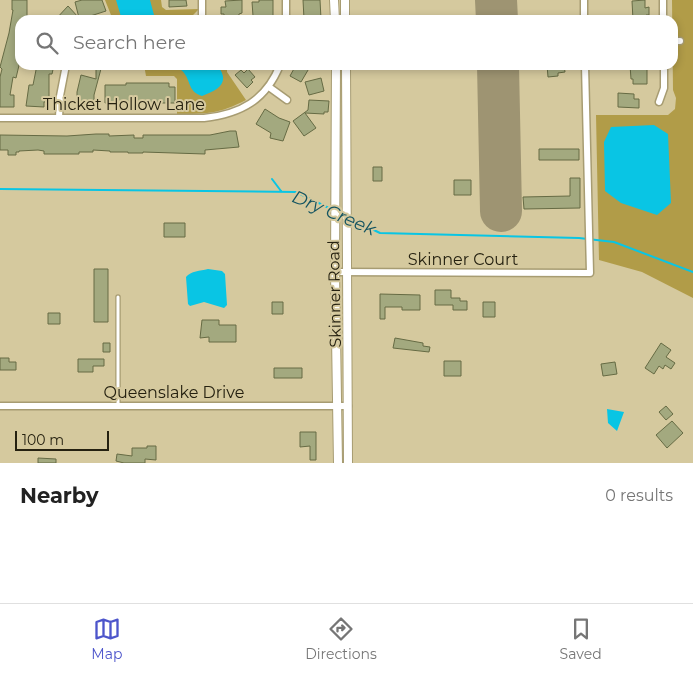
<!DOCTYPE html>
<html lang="en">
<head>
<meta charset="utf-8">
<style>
  :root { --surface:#fff; --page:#f2f2f2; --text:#222; --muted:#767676; --line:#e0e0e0; --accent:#4d55cb }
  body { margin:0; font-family:Montserrat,sans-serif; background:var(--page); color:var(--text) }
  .scale { position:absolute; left:15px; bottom:12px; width:94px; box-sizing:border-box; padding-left:5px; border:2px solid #252110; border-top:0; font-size:14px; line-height:18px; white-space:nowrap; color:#252110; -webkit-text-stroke:4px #d5c99e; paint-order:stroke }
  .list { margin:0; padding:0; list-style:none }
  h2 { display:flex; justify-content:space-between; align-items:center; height:65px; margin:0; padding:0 20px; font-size:21px }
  h2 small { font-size:16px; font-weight:400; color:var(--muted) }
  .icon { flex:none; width:28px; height:28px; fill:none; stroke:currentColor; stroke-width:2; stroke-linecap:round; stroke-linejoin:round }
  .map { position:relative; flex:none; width:693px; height:463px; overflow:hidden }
  .search { position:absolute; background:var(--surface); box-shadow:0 2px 8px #0003; left:15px; right:15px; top:15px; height:55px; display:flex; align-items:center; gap:12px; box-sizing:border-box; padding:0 18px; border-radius:15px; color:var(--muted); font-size:19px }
  .sheet { height:140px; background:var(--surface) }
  nav { display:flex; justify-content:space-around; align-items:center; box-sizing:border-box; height:70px; border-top:1px solid var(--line); background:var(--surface); font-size:14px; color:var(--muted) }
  nav a { display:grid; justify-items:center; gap:2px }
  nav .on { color:var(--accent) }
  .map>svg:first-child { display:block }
</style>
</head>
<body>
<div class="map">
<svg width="693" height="463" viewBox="0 0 693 463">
  <rect width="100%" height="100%" fill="#d5c99e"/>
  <!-- green -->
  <path fill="#b19c48" d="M105 0H161L162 7 166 10 199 9 192 16 191 20H113Z
    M672 0H693V298L642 272 599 260 596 115H668L675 109 676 98 673 90Z
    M144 65H227V72L246 100C219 114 207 114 177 114V79L174 76H146Z"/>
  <!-- water -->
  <path fill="#09c5e4" d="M116 0H150L154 15 162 20H122Z
    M165 65H217C231 82 219 90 202 96 186 91 192 78 180 69 176 66 170 66 165 65Z
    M654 125 668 134 671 203 657 215 621 203 605 191 604 142 611 127Z
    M208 269 222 271 225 274 227 305 224 308 204 302 190 306 188 304 186 277C191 271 200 271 208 269Z
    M607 409 624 412 617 431 608 423Z"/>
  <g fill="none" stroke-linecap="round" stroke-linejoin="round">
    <!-- stream -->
    <path stroke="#09c5e4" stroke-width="2" d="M272 179 281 191
      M0 189 296 192 333 210
      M349 218 380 233 579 238 614 242 693 272"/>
    <!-- runway -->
    <path stroke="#9e9472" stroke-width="42" d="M496 0 497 20
      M498 65 501 211"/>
  </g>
  <!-- building -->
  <path fill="#a3a97f" stroke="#666b44" d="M12 0H27V20H20V61L16 78 13 77 10 95H14V107H0V77L2 69 0 67 9 33 13 10H12Z
    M82 0H102L106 11 81 19 82 20H55L68 6 79 18 75 2Z
    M169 0H186L187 6 169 7Z
    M242 0V13L239 14 238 20H224V14H221V7H226L225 1Z
    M259 0H273V20H255V16H253L252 2H259Z
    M303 0H320L321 19H304Z
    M645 0V8L649 7V15H646V20H633L632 1Z
    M37 65H54L52 74H49V102H44V107L26 106 29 85H33Z
    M96 65H102L94 95V106L77 105V92L81 75 96 79Z
    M296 65H311L301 82 290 76Z
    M547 65H564L565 72 558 73V76L548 77Z
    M630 65H647V84H633V79H631Z
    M248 69 255 77 251 80 253 82 247 88 235 75 241 70 244 73Z
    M321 78 324 91 309 95 305 82Z
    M126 83H169V87H175V103H105V85H126Z
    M618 93 634 94V99H639V108L618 107Z
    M309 100 329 101 328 112H324V114L305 113 316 128 304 136 293 121 308 110Z
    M265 109 279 118 290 122 283 141 270 138 271 133 256 124Z
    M230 131H236L239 147 205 150V154L143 152V153H128V152H110V151L93 150V152H79V154H44V151L38 150 19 151V152H16V155H8V150H0V135L67 136 96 134H109V136L134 135V138H143V135H210Z
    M539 149H579V160H539Z
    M373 167H382V181H373Z
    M570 178H580V208L524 209 523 197 570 196Z
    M454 180H471V195H454Z
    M164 223H185V237H164Z
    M94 269H108V322H94Z
    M435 290H451V298H460V301H467V310H453V305H435Z
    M380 294 420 295V310H402V307H385V319H380Z
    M272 302H283V314H272Z
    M483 302H495V317H483Z
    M48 313H60V324H48Z
    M202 320H219V325H236V342H209V337L200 338Z
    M395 338 423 343V346L430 347 429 352 393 348Z
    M103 343H110V352H103Z
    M661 343 671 350 666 357 675 363 671 369 665 365 663 369 659 366 654 374 645 368Z
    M0 358H9V362H16V370H0Z
    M78 359H104V366H93V372H78Z
    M444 361H461V376H444Z
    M615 362 617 374 603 376 601 364Z
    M274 368H302V378H274Z
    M666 406 673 414 666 420 659 412Z
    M672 421 683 433 667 448 656 435Z
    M300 432H316V460H310V446L300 447Z
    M147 446H156V460L145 459V463H124L116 461 117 454 132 456V448H147Z
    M38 458 56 459V463H38Z"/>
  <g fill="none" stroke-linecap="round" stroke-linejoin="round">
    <!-- service casing -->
    <g stroke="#a79c72" stroke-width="5.5">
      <path id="service" d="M118 406V297"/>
    </g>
    <!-- minor casing -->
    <g stroke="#a79c72" stroke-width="9">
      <path id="minor" d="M286 0V20
        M584 0V20
        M663 0V20
        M202 20V0
        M673 41H680
        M269 87 287 100
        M659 102 664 88V65
        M0 118H204C241 114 266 100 280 65
        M59 118 60 96 66 65
        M335 272 590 273 585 65
        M0 406H348"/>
    </g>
    <!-- tertiary casing -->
    <g stroke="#a79c72" stroke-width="10">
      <path id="tertiary" d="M334 0 335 20
        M345 0V20
        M336 65 335 272 338 463
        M346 65 348 463"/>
    </g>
    <!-- service -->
    <use href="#service" stroke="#fff" stroke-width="3"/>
    <!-- minor -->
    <use href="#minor" stroke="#fff" stroke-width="6"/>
    <!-- tertiary -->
    <use href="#tertiary" stroke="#fff" stroke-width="8"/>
  </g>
  <g text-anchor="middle" stroke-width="4" stroke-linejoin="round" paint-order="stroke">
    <!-- street labels -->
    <g font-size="16" fill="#252110" stroke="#d5c99e">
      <text x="124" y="110">Thicket Hollow Lane</text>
      <text x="463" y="265">Skinner Court</text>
      <text transform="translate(334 294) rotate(-91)" y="6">Skinner Road</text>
      <text x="174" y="398">Queenslake Drive</text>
    </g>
    <!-- water labels -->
    <g font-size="18" font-style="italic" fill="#145461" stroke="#d5c99e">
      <text transform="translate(334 213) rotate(23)" y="6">Dry Creek</text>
    </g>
  </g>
</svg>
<div class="scale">100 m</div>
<div class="search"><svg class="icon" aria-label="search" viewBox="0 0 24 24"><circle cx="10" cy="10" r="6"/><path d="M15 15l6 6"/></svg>Search here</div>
</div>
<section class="sheet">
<h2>Nearby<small>0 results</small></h2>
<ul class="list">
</ul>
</section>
<nav>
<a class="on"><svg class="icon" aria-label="map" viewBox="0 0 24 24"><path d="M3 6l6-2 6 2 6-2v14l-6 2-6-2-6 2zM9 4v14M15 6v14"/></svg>Map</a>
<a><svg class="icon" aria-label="directions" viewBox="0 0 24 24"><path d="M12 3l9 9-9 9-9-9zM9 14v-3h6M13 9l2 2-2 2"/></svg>Directions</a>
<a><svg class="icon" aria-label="saved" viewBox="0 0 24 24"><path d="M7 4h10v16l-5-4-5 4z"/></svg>Saved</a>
</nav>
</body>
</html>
